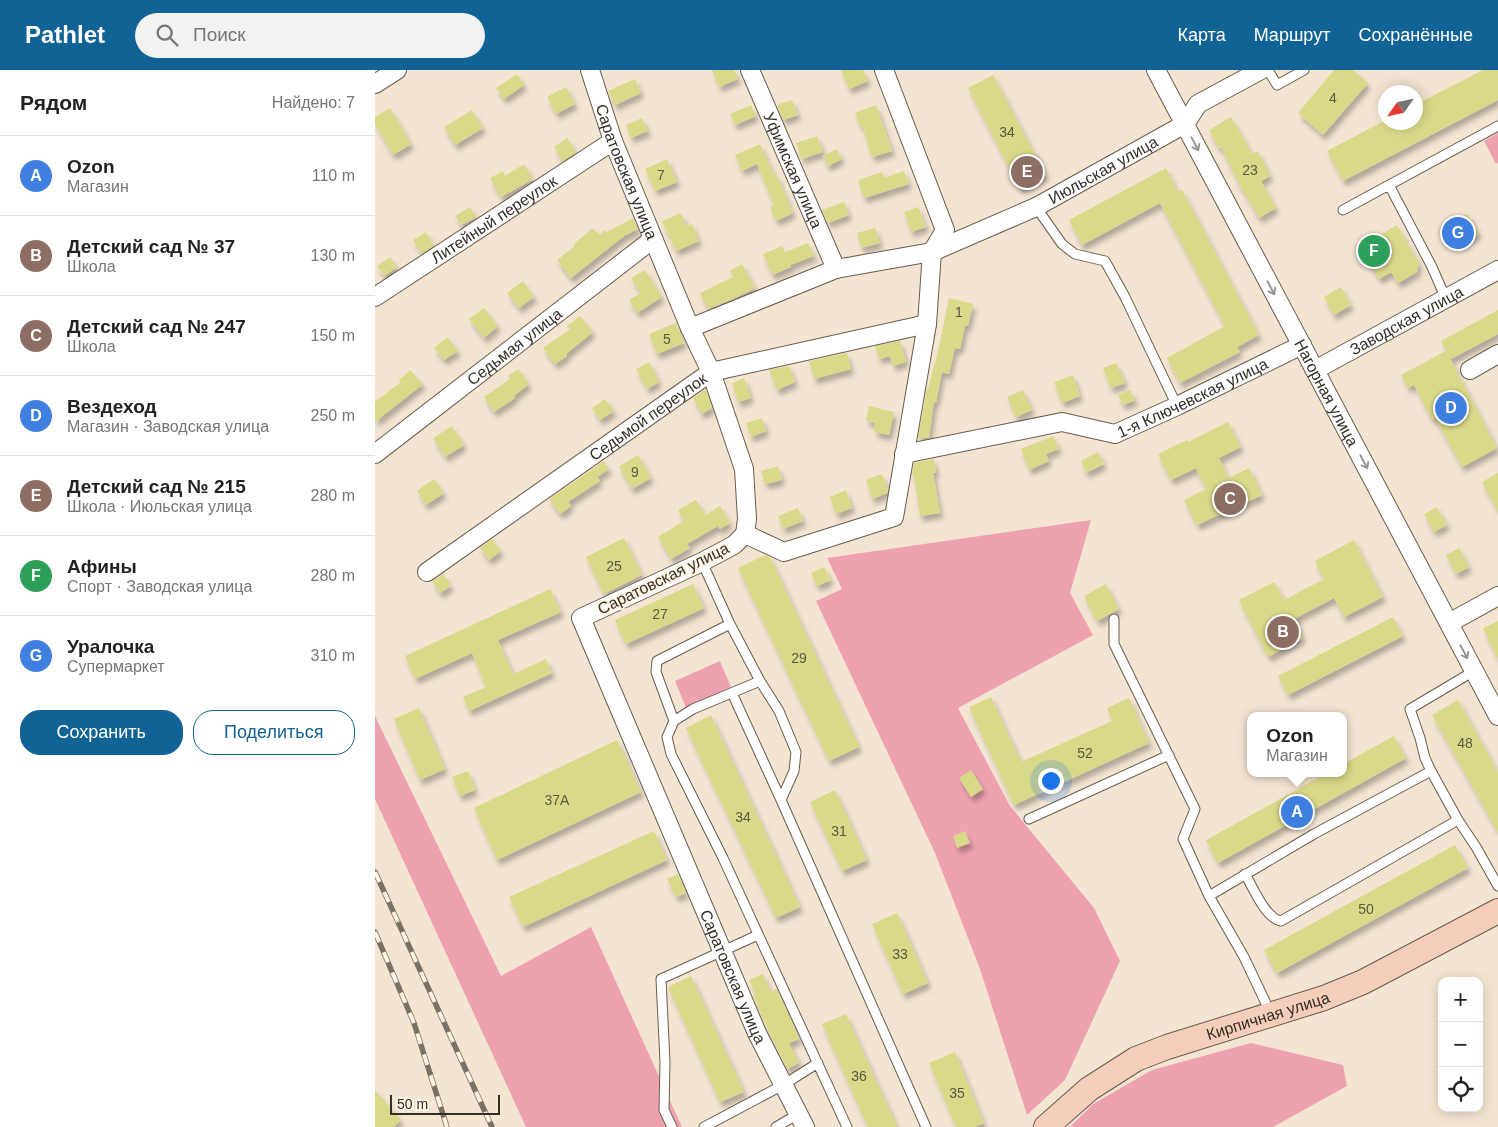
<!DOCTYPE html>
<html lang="ru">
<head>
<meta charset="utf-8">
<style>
  :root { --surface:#fff; --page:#f2f2f2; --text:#222; --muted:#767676; --line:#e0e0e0; --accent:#116395 }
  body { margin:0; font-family:Helvetica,sans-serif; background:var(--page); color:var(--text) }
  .controls { position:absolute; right:15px; bottom:15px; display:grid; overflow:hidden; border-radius:10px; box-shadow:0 2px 12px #0003 }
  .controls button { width:45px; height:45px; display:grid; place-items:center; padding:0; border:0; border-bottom:1px solid var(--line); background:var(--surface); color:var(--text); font:25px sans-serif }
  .compass { position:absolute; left:1003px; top:15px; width:45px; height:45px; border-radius:50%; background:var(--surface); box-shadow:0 2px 12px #0003; rotate:236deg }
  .scale { position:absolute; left:15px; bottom:12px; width:110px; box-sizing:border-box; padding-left:5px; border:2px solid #332e26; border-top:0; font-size:14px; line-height:18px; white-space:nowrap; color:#332e26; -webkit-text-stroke:4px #fff3e4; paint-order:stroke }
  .you { position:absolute; left:675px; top:710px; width:18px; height:18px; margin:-12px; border:4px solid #fff; border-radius:50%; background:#1a73e8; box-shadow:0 0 0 8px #1a73e833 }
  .badge { display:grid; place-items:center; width:32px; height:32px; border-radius:50%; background:var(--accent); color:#fff; font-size:16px; font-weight:700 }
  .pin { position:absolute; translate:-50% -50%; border:2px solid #fff; box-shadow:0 1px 5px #0006 }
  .popup { position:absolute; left:872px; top:642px; width:100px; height:65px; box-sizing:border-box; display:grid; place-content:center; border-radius:10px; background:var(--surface); filter:drop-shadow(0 1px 4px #0005); font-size:16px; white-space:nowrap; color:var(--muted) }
  .popup b { font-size:19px; color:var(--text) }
  .popup::after { content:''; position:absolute; left:50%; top:100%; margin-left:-10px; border:10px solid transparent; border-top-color:var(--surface) }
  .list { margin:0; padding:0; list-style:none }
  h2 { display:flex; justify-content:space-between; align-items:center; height:65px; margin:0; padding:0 20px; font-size:21px }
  h2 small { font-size:16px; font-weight:400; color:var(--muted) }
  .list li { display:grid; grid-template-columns:32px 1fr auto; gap:15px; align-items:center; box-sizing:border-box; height:80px; padding:0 20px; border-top:1px solid var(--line) }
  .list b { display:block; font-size:19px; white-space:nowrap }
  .list p { margin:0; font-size:16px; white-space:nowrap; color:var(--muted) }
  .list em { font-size:16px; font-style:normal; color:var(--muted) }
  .actions { display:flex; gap:10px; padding:15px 20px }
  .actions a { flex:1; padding:11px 0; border:1px solid var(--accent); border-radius:20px; text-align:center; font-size:18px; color:var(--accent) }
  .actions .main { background:var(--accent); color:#fff }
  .icon { flex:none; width:28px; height:28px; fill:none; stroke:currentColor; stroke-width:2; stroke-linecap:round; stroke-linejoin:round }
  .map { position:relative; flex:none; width:1123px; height:1057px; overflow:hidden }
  header { display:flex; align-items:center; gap:30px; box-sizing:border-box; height:70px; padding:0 25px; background:var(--accent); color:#fff }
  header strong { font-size:24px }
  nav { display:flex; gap:28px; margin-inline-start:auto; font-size:18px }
  .search { width:350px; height:45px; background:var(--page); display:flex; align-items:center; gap:12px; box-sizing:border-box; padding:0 18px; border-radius:28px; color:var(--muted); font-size:19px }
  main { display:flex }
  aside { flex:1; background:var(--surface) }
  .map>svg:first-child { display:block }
</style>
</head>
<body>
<header>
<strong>Pathlet</strong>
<div class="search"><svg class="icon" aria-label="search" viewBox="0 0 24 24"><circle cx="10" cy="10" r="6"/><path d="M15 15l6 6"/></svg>Поиск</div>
<nav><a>Карта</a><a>Маршрут</a><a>Сохранённые</a></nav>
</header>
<main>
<aside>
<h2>Рядом<small>Найдено: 7</small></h2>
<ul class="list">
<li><span class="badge" style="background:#3f7fe0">A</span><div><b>Ozon</b><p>Магазин</p></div><em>110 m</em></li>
<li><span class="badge" style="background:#8d6e63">B</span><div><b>Детский сад № 37</b><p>Школа</p></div><em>130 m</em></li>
<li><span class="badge" style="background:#8d6e63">C</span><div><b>Детский сад № 247</b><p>Школа</p></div><em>150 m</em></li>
<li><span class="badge" style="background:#3f7fe0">D</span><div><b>Вездеход</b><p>Магазин · Заводская улица</p></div><em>250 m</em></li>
<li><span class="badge" style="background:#8d6e63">E</span><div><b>Детский сад № 215</b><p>Школа · Июльская улица</p></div><em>280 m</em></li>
<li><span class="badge" style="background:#2e9e5b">F</span><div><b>Афины</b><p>Спорт · Заводская улица</p></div><em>280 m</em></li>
<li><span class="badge" style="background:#3f7fe0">G</span><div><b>Уралочка</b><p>Супермаркет</p></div><em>310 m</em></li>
</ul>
<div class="actions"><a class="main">Сохранить</a><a>Поделиться</a></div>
</aside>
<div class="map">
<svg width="1123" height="1057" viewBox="0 0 1123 1057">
  <defs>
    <filter id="shadow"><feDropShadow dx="3" dy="5.5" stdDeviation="2.5" flood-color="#0004"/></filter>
  </defs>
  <rect width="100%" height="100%" fill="#f4e5d2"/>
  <!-- green -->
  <path fill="#eea2b0" d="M1123 63V93L1121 94 1109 71Z
    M716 450 695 523 718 565 583 638 635 736 719 838 745 891 690 1010 652 1045 605 899 560 783 441 531 467 519 452 488Z
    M345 591 356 617 311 638 300 611Z
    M0 646 126 906 216 857 307 1057H151L0 729Z
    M876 973 968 995 972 1016 898 1057H695L718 1034 777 1000Z"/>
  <!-- building -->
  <path fill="#d9d98a" filter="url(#shadow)" d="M337 0H359L363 9 344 17Z
    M466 0H488L493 11 474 19Z
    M959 0H978L993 13 948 65 923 43Z
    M1108 0H1123V30L968 111 952 81 1007 52H1040V35Z
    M142 4 149 15 129 29 121 18Z
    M618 5 671 105 645 119 593 18Z
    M260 9 266 23 240 35 233 21Z
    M191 17 200 34 181 44 172 27Z
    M417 30 423 45 408 50 402 35Z
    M376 35 381 46 360 55 355 44Z
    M501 35 517 81 497 87 487 55 485 56 480 43Z
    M15 38 36 74 18 85 0 54V47Z
    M97 40 108 58 80 75 69 57Z
    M856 47 877 84 883 81 895 106 886 111 901 138 884 148 868 120H867L846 77 844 78 834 60Z
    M267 48 273 61 256 68 251 55Z
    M442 66 448 82 427 89 421 73Z
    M192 68 201 82 188 91 179 77Z
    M385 74 399 105 401 104 418 143 401 151 395 137 399 135 382 94 367 101 360 85Z
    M462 79 467 89 453 96 448 86Z
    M292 89 302 112 280 121 270 99Z
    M149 94 158 109 126 127 115 108 128 101 130 106Z
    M791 98 803 122 807 120 884 265 862 277 865 282 805 313 792 288 850 256 785 133 707 175 694 150Z
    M529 101 534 114 489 128 483 110 507 102 509 108Z
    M469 132 474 145 453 153 447 140Z
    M95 137 101 147 86 155 80 146Z
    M543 137 551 157 536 162 529 142Z
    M306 143 311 156 317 154 324 171 301 181 287 151Z
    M1092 144 1104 163 1084 175 1072 155Z
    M258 148 263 159 249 166 196 208 182 190 200 176 199 174 218 158 224 165 230 160 232 162Z
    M1022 155 1044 193 1042 202 1023 213 1016 202 1004 209 985 177Z
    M500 158 505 173 486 178 482 163Z
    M51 162 59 175 47 184 38 170Z
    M433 173 439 186 415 195 416 197 397 205 388 184 407 176 410 182Z
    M15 187 22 197 9 206 2 196Z
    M367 194 380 218 358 229 333 239 325 223 358 207 355 201Z
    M270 200 287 227 262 243 254 230 266 223 256 208Z
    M148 211 159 227 144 238 132 223Z
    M966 217 976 235 959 245 949 227Z
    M574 228 598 234 593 256H590L585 279 580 278 574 304 567 302 561 333 559 332 554 368H543L552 319H553L564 277Z
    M109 238 123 256 109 268 94 249Z
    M1123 240V264L1076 289 1066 271Z
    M205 246 218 262 191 284 192 286 180 294 168 278 195 259 192 256Z
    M301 253 309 273 282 284 274 264Z
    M72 267 83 281 69 290 59 278Z
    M525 271 531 292 518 296 515 286 504 289 500 276Z
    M1071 281 1122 378 1087 397 1060 348 1057 350 1039 315 1033 318 1026 305Z
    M472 283 476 299 439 309 434 291Z
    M274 292 284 312 272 319 261 299Z
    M741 293 750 313 736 318 728 298Z
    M414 296 420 312 402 320 394 300Z
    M143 299 154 314 139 326 140 328 119 342 109 327 135 309 133 306Z
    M35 300 48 314 0 352V332L26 312 24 310Z
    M698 305 705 326 687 333 679 312Z
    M369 308 376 328 363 332 357 313Z
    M331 319 337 338 327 344 318 328Z
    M648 320 657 340 641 347 632 327Z
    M755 320 760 330 748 335 743 325Z
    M230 329 239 341 225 350 217 338Z
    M494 336 519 342 514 365 499 362 500 353 491 351Z
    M387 348 391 361 376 367 371 353Z
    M853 352 866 377 844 388 853 408 874 398 887 425 822 455 809 430 831 419 821 398 796 410 783 384 812 370 813 372Z
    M77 356 89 375 70 387 58 368Z
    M678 366 684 379 671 384 674 391 654 400 646 379Z
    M723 382 729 394 711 403 706 391Z
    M263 385 276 408 257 419 244 396Z
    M559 389 561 403H558L565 443 545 446 539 406H537L539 393Z
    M229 391 234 399 222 407 225 411 193 432 196 436 185 444 174 429Z
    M403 396 407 410 390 414 386 401Z
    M1123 403V441L1107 412Z
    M507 404 513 420 512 423 497 429 491 410Z
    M59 409 69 423 51 435 42 421Z
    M471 420 477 438 461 444 455 427Z
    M321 430 330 445 345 436 355 453 345 459 343 456 312 474 315 478 296 489 283 467 309 451 303 440Z
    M1062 437 1072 455 1059 462 1049 444Z
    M423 438 428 451 408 459 403 446Z
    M249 468 267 505 229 524 211 487Z
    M117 469 126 481 114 490 105 478Z
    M979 470 1008 527 969 547 959 528 919 549 928 568 893 587 864 530 899 512 909 530 949 509 940 491Z
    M1084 478 1094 497 1081 504 1071 485Z
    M390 485 395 487 484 677 454 691 363 498Z
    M449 497 456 510 442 516 436 503Z
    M68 504 76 516 65 523 57 511Z
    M318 514 329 538 251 574 240 550Z
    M731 514 744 539 722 551 709 526Z
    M175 519 186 542 123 570 138 604 171 589 177 603 94 641 88 627 111 617 97 583 40 609 30 586Z
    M1018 547 1028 566 913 625 903 606Z
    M1123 551V589L1108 558Z
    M616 627 646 692 737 651 732 638 754 628 774 673 639 735 594 637Z
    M1083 630 1123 702V762L1057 645Z
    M44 638 70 699 45 710 19 649Z
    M336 645 425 837 401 848 311 658Z
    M1019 666 1031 688 843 793 831 770 952 703H968V694Z
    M242 670 266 722 122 790 99 738Z
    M596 700 608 719 596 727 584 708Z
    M93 701 100 720 85 726 77 707Z
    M460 720 492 790 467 801 435 732Z
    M279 761 292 790 148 857 134 827Z
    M590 761 595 773 582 778 578 766Z
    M1080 775 1093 798 902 903 889 880Z
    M303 804 311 823 301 827 292 809Z
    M522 843 553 913 528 924 497 854Z
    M388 904 396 922 402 919 424 969 414 973 424 993 412 999 392 958 378 925 381 924 374 910Z
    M316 906 369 1022 345 1032 293 917Z
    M471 944 522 1057H493L447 954Z
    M580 982 609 1053 599 1057H581L554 993Z
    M0 1020 26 1050 18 1057H0Z"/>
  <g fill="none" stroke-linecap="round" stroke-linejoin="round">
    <!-- lane casing -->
    <g stroke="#695c4c" stroke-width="11">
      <path id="lane" d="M893 0 902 15 929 0
        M1014 115 1057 197 1071 229
        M661 137 687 174 700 184 730 191 750 227 802 336
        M968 140 1123 56
        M327 492 355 554 385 611 404 641 421 682 419 701 406 730 551 1057
        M739 549V574L820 739 808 769 834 826
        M355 554 282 591 281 602 299 651 292 667 296 684 348 788 472 1057
        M357 623 406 730
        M299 651 318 639 385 611
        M1056 701 1083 750 1101 777 1123 816
        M654 749 794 685
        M870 804C878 817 890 848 906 851L1083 750
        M896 944 869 887 834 826 939 764 1056 701 1050 688 1045 668 1035 639 1099 601
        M297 1057 289 1040 290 992 286 909 383 865
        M329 1057 408 1015 443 993
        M401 1057 423 1044"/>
    </g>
    <!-- street casing -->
    <g stroke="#695c4c" stroke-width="20">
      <g id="street">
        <path id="s1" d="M215 0 238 71 315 258 336 302 369 399 372 449 370 464 359 475 327 492 206 548 382 963 430 1057"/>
        <path id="s2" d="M375 0 461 199"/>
        <path id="s3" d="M781 0 1123 646"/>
        <path d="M0 14 22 0"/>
        <path id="s4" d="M0 227 238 71"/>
        <path id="s5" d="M315 258 461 199 557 182 661 137 810 54 823 34 886 0"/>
        <path id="s6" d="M940 300 1123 200"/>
        <path d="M1095 300 1123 284"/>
        <path id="s7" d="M0 384 278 169"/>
        <path id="s8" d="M529 384 687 352 740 364 802 336 927 275"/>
        <path d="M370 464 409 482 519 447 552 254 557 182 570 160 509 0"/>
        <path id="s9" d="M52 502 336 302 552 254"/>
        <path d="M1074 553 1123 526"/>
      </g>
    </g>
    <!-- secondary casing -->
    <g stroke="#695c4c" stroke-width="26">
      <g id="secondary">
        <path id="s10" d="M671 1057 714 1019 761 989 792 977 949 928 988 912 1123 841"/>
      </g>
    </g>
    <!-- lane -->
    <use href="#lane" stroke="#fff" stroke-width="9"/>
    <!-- street -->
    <use href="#street" stroke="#fff" stroke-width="18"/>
    <!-- secondary -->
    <use href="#secondary" stroke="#f4cdbb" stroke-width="24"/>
    <!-- rail casing -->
    <g stroke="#7a7165" stroke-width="5.5">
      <path id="rail" d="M0 802 117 1057
        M0 862 39 953 72 1057"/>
    </g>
    <!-- rail -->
    <use href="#rail" stroke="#fff3e4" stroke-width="4" stroke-dasharray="11" stroke-linecap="butt"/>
  </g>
  <!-- one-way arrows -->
  <defs><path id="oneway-shaft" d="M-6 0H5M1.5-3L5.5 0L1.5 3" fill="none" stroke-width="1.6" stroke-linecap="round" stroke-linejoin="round" transform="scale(1.25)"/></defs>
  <g stroke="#999692">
    <use href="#oneway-shaft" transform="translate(820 74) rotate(62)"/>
    <use href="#oneway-shaft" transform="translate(896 218) rotate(62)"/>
    <use href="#oneway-shaft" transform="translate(989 392) rotate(62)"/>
    <use href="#oneway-shaft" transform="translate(1089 582) rotate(62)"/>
  </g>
  <g text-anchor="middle" stroke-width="4" stroke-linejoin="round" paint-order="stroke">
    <!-- number labels -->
    <g font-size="14" fill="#5c593f">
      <text x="958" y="33">4</text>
      <text x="632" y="67">34</text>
      <text x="875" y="105">23</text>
      <text x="286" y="110">7</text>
      <text x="584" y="247">1</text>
      <text x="292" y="274">5</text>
      <text x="260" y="407">9</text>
      <text x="239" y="501">25</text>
      <text x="285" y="549">27</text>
      <text x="424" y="593">29</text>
      <text x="1090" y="678">48</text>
      <text x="710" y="688">52</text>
      <text x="182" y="735">37А</text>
      <text x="368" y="752">34</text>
      <text x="464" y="766">31</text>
      <text x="991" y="844">50</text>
      <text x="525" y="889">33</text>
      <text x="484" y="1011">36</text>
      <text x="582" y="1028">35</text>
    </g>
    <!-- street labels -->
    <g font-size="16" fill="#332e26" stroke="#fff3e4">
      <text dy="6" stroke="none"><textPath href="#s2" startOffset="109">Уфимская улица</textPath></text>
      <text dy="6" stroke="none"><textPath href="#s1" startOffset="108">Саратовская улица</textPath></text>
      <text dy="6" stroke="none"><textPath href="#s5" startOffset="445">Июльская улица</textPath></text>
      <text dy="6" stroke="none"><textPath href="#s4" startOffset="142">Литейный переулок</textPath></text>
      <text dy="6" stroke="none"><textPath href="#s6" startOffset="104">Заводская улица</textPath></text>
      <text dy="6" stroke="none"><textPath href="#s7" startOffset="176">Седьмая улица</textPath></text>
      <text dy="6" stroke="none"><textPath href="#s3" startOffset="365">Нагорная улица</textPath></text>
      <text dy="6" stroke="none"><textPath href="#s8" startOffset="301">1-я Ключевская улица</textPath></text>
      <text dy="6" stroke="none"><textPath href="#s9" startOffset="270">Седьмой переулок</textPath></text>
      <text transform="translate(288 508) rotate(-26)" y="6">Саратовская улица</text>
      <text dy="6" stroke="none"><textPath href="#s1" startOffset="1068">Саратовская улица</textPath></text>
      <text dy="6" stroke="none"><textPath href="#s10" startOffset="252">Кирпичная улица</textPath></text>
    </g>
  </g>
</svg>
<div class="controls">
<button>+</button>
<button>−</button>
<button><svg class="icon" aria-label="locate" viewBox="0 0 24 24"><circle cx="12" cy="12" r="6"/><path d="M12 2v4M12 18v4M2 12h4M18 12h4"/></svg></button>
</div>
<svg class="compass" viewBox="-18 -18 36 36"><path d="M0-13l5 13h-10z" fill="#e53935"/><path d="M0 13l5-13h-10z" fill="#767676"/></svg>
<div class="scale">50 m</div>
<div class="you"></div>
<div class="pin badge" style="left:922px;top:742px;background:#3f7fe0">A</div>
<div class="popup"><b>Ozon</b>Магазин</div>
<div class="pin badge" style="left:908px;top:562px;background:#8d6e63">B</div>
<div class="pin badge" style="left:855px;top:429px;background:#8d6e63">C</div>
<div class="pin badge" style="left:1076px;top:338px;background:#3f7fe0">D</div>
<div class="pin badge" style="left:652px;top:102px;background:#8d6e63">E</div>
<div class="pin badge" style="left:999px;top:181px;background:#2e9e5b">F</div>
<div class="pin badge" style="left:1083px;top:163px;background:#3f7fe0">G</div>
</div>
</main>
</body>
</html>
